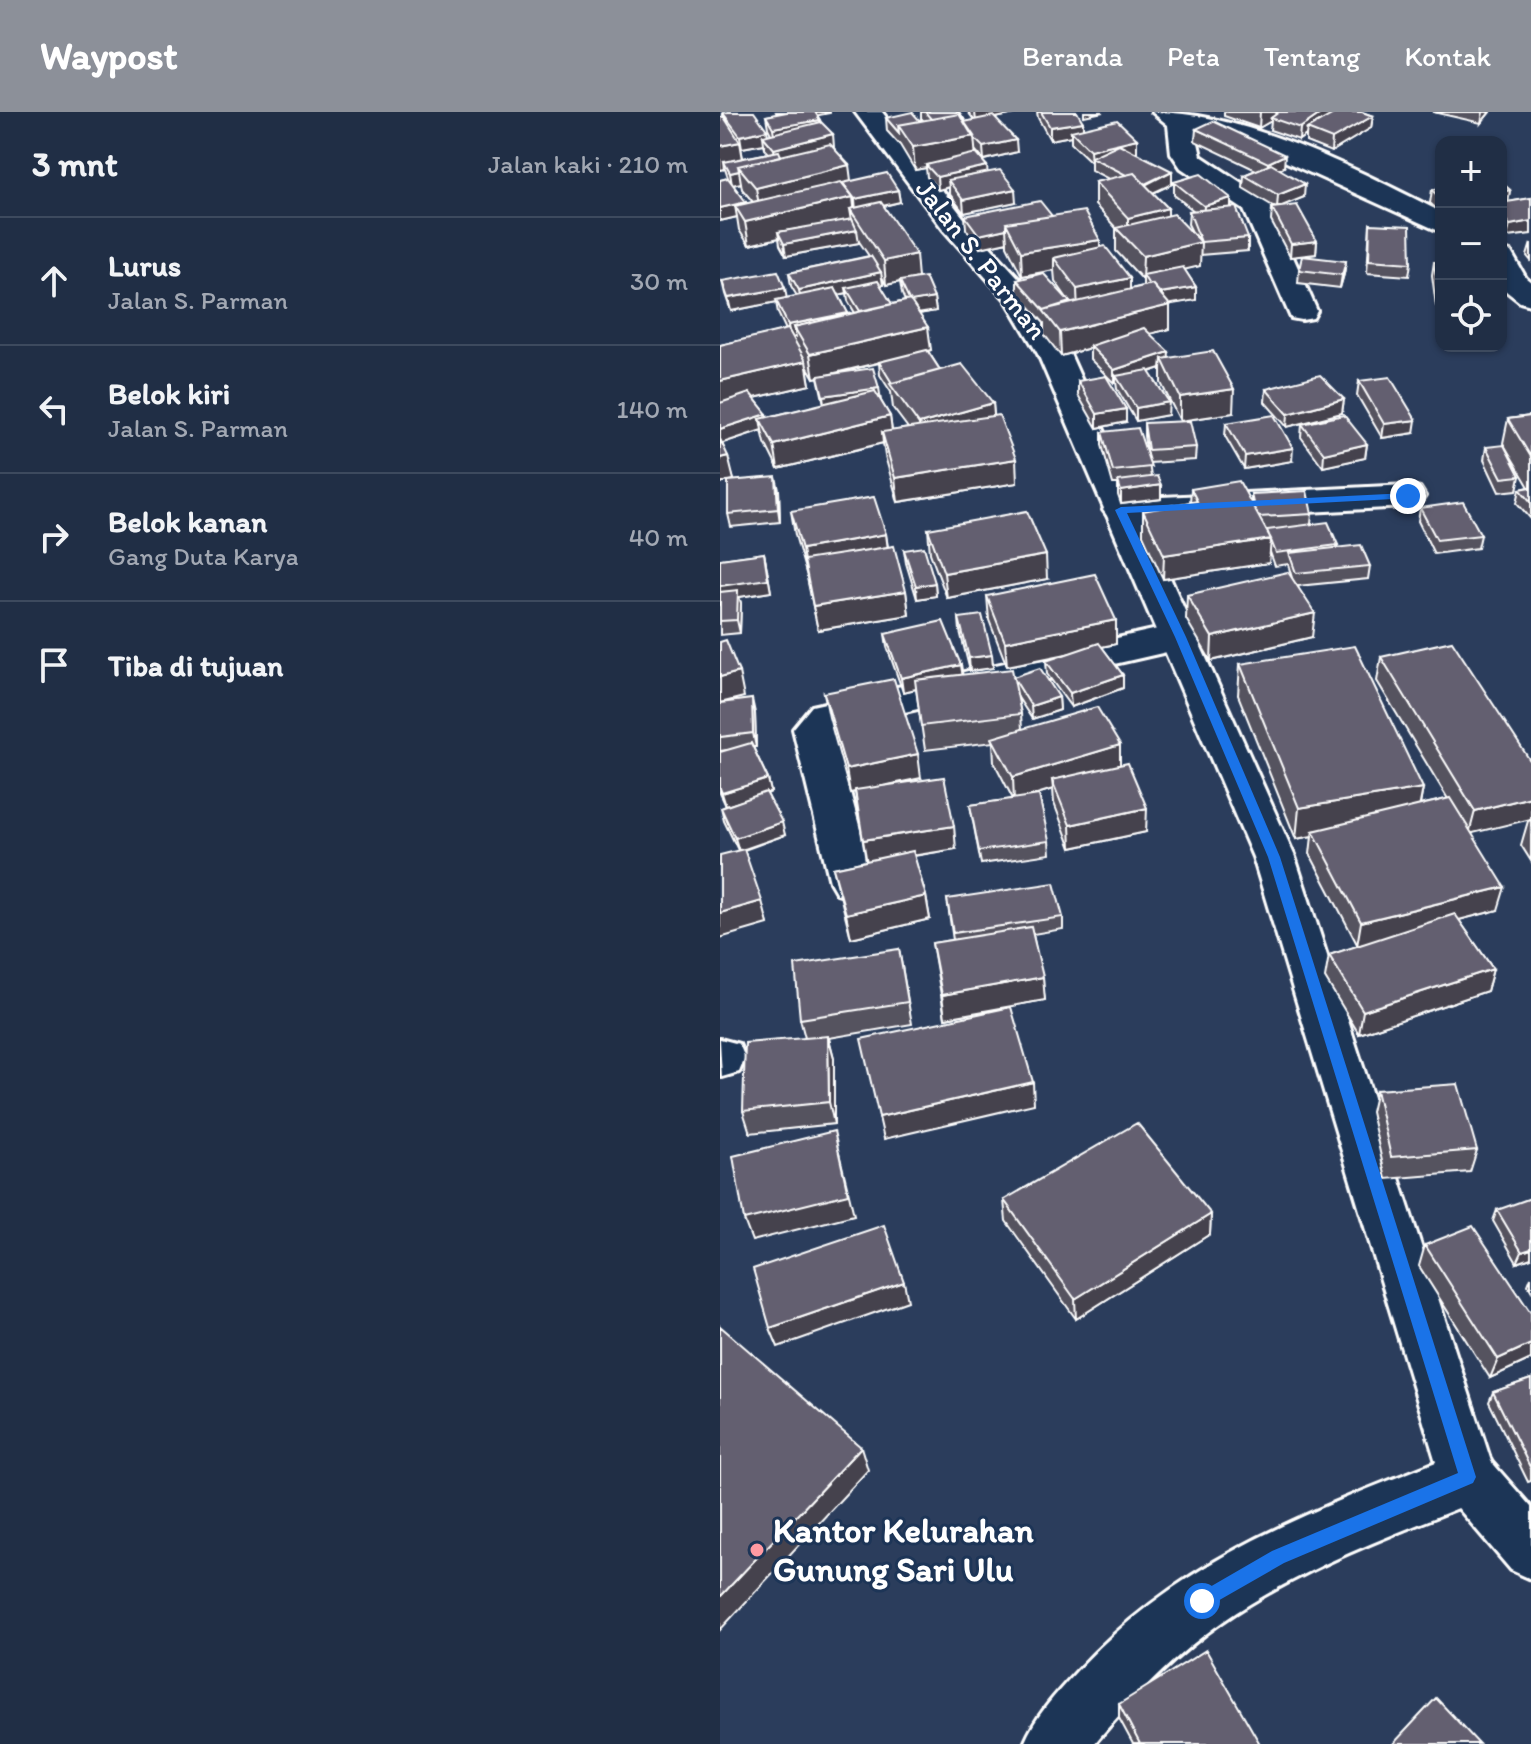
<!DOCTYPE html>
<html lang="id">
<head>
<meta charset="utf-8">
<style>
  :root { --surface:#202e45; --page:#2d3a50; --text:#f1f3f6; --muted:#a2a8b3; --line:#3d4a5e; --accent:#8c9099 }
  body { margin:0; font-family:Itim,sans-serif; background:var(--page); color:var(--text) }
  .controls { position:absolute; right:24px; top:24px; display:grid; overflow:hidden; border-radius:16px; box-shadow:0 2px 6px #0004 }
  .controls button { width:72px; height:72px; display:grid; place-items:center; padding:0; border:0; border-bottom:2px solid var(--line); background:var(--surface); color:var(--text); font:40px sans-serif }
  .stop { position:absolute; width:24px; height:24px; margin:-18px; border:6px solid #1a73e8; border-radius:50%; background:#fff }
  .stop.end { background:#1a73e8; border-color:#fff; box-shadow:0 2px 8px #0008 }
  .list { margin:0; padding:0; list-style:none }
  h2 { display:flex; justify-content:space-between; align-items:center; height:104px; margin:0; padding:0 32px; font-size:34px }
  h2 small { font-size:26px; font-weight:400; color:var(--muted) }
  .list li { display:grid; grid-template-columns:52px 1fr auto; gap:24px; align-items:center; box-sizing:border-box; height:128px; padding:0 32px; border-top:2px solid var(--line) }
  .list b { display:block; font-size:30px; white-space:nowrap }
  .list p { margin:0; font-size:26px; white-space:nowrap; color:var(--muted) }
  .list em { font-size:26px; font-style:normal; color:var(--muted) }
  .icon { flex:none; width:44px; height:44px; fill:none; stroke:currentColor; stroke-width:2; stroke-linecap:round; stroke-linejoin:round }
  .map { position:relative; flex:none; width:811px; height:1632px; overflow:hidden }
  header { display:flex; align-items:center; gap:48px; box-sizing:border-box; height:112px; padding:0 40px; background:var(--accent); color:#fff }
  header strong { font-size:38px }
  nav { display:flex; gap:44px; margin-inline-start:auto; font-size:28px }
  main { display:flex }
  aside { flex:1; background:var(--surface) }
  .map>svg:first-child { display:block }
</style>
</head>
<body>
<header>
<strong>Waypost</strong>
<nav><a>Beranda</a><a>Peta</a><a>Tentang</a><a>Kontak</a></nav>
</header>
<main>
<aside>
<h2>3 mnt<small>Jalan kaki · 210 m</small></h2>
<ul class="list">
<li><svg class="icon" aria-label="ahead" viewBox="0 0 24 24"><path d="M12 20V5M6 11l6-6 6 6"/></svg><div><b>Lurus</b><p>Jalan S. Parman</p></div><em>30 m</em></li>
<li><svg class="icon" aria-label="left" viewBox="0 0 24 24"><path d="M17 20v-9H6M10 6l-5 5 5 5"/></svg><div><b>Belok kiri</b><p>Jalan S. Parman</p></div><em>140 m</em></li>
<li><svg class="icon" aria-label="right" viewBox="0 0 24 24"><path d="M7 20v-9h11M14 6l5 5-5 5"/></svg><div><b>Belok kanan</b><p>Gang Duta Karya</p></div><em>40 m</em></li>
<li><svg class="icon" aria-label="arrive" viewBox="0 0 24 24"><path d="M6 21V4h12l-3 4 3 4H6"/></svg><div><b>Tiba di tujuan</b></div></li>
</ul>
</aside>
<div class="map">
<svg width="811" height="1632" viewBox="0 0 811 1632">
  <rect width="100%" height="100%" fill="#2b3d5c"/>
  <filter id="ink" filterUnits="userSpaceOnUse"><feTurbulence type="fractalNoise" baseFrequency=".0125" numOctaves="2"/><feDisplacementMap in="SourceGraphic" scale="16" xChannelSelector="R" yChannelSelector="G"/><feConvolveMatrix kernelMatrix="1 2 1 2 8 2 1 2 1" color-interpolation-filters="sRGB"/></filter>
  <g filter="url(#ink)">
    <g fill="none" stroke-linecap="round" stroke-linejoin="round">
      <!-- minor casing -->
      <g stroke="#fff" stroke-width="6">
        <path id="minor" d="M432 0C526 0 637 58 721 100V120L542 39 512 28 476 22 481 44 546 87 550 93 597 199 593 206 582 208 571 206 524 98 461 56 451 41 448 13Z
          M781 137 791 140 806 166 811 170V193L800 190 781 175Z
          M688 373 700 376 705 384 700 392 688 395 401 409 389 406 383 398 389 390 401 387Z
          M460 512 473 516 479 525 473 534 119 615 114 620 154 770 147 782 132 786 117 782 110 770 73 617 92 594Z
          M0 927 19 932 25 946 19 960 2 965Z
          M748 1338 768 1346 811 1395V1467L791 1458 728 1384 720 1365 728 1346Z"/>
      </g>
      <!-- major casing -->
      <g stroke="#fff" stroke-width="6">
        <path id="major" d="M135 0H162L243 105 308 176 350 242 575 745 776 1365 768 1384C678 1421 583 1454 502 1510 453 1544 412 1587 374 1632H304C316 1603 336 1582 357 1559 459 1449 579 1404 716 1350L533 745 318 242 286 188 223 117Z"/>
      </g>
      <!-- minor -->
      <use href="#minor" fill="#1d3557" fill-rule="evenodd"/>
      <!-- major -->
      <use href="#major" fill="#1d3557" fill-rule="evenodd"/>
    </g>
    <!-- wall -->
    <path fill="#55525f" stroke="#fff" stroke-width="2" fill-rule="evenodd" d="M56 0H110L97 3 131 69 178 78 180 90 164 94 198 166 214 186 216 199 199 202 211 238 208 239 220 258 273 291 274 303 297 371 178 390 165 344 163 331 58 357 45 331 42 318 2 331 14 368 10 369 59 378 60 410 11 415 8 402V369L0 371V233L66 218 58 201 56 190 11 199 5 182 2 169 67 186 77 184 71 174 69 161 149 144 138 128 139 131 66 144 60 133 59 126 29 133 19 118 17 105 0 109V68L8 66 5 57 0 58 3 1 48 23 51 22 48 16 46 4 57 2ZM44 32 45 37 49 41 23 46 21 35 22 36ZM21 71 22 77 33 90 26 92 13 73ZM162 165 166 173 180 170 182 182 185 189 172 192 160 174 163 173ZM127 181 128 189 135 201 128 202 119 183ZM159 251 160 263 171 280 173 296 188 316 172 319 170 304 161 289 113 262ZM87 254 94 266 98 265 104 292 48 305 34 286 90 273Z
      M201 0H239L244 7V10L254 8 248 0H295V2L275 6 297 40 264 48 255 38V41L267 60 296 90 244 101 229 81V75L218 78 207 65 206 56 195 58 180 33 167 19 166 6 203 8 201 6Z
      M317 0H357L363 16 417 27V40H414L452 72 433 81 448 96V103L472 120 468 112 469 99H474L454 83V70L511 86V96L528 126V139L480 143V154L464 157 476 175V188L449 192 450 217 429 222 449 246 513 301 460 309 441 271V256L429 260 448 303 416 309 397 277 396 270 394 271 370 247V236L341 244 324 222V211L297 181V168L351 192 335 169 334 158 302 164 287 134V130L260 136 246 117 245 104H332L380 136 410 177 423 174V168L396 139V116L375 93V70L389 67 371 58V50L351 31V24L330 28 318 6Z
      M504 0H642L653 4 651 16 611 40 586 30V23L579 28 550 18 551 9 539 16 504 4Z
      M713 0H770L761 11Z
      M476 17 564 55 559 58 584 85 558 95 597 129 596 142 570 145 551 109 552 96H556L523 76 524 63 536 58 475 29Z
      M781 70 790 78 788 90 811 86 787 125 781 118Z
      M721 76V101L710 91 712 78Z
      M650 112 691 151 689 164 647 161Z
      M811 131V149L807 144Z
      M626 149 624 162 620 176 578 171 579 158Z
      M714 150H721V194H716L712 163Z
      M358 269 406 310 377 316 358 283Z
      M639 269 694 321 662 326 637 283Z
      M546 277 624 287 622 301 567 315 545 290Z
      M811 304V407L797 391 800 377 809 375 783 331 788 307Z
      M424 311 476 335 475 348 429 351 431 365 441 373V387L401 392 398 383V372H393L382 333V320L427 343 424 324Z
      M506 311 572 349 524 357 505 324Z
      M582 312 647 332 645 346 603 355 581 325Z
      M766 335 800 364 797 378 779 380 764 348Z
      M471 377 531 390V382L592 402 591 412 618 433 617 435 650 454 648 467 578 474 592 525 491 549 466 507 467 483 572 466 568 452 555 454 550 440 549 451 443 467 423 423V399L470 390Z
      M700 396 761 423 758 436 714 442 698 409Z
      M71 399 166 422 168 435 186 479 189 503 98 518 86 461 75 423Z
      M208 417 327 467 227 486 210 441Z
      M184 438 215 471 216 484 197 487 186 451Z
      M44 441 51 480 19 485 21 491 20 521 0 523V447Z
      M267 484 396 508V532L382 535 403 563V576L351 595 327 562 326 549 345 543 287 554 269 508Z
      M239 506 272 543 273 556 250 559 240 519Z
      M165 522 241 553 242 563 293 565 339 585 340 598 312 607 297 584 301 602 302 617 400 653 426 720 351 736 334 691 333 677 307 685 329 729 330 742 261 752 250 693 293 687 274 650 273 630 205 638 196 577 183 580 167 535Z
      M661 545 811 650 752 722 778 798 739 808 773 857 767 879 639 922 605 866 609 843 638 834 590 742 592 724 576 727 518 583 520 552 703 676 700 693 728 687 657 569Z
      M104 581 201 666 158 675 236 737 194 744 206 784 210 807 131 826 113 756 146 749 135 680 130 681 109 605Z
      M0 591 35 601 36 635H33L48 667 51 680 47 682 65 723 24 738 48 812 18 738 4 709 1 696 6 694 0 681V640L7 638 0 639Z
      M811 708V749L801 733 808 709Z
      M227 787 343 805V817L313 822 325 888 225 906 212 831 233 828Z
      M179 837 192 912 109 926 114 946V1012L30 1021 23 999 85 926 80 907Z
      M656 978 757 1038 750 1060 666 1067 651 1000Z
      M284 1088 491 1102 490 1122 356 1207 286 1109Z
      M777 1098 811 1146 797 1151 773 1109Z
      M705 1133 811 1201V1247L770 1266 699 1154Z
      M811 1165V1178L808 1173Z
      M811 1267V1369L808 1370 769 1290 773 1280Z
      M399 1592 540 1632H413L399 1606Z"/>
    <!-- shaded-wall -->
    <path fill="#45424e" stroke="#fff" stroke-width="2" d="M61 0H110V1L62 10Z
      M255 0H295V2L256 10Z
      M364 0H383L364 4Z
      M540 0H564L551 6V9L539 16Z
      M603 0H619L587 17 586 23 579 28 580 16Z
      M763 0H770L761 11Z
      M653 4 651 16 611 40 612 27Z
      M100 8 101 20 55 29 53 16Z
      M363 10V23L351 19V24L330 28V15Z
      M47 18 49 30 43 24 44 32 22 36 20 24Z
      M113 22 114 35 56 49 54 37Z
      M254 24 256 47 206 53V56L195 58 193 35Z
      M417 27V40L378 49 371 45V50L370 38Z
      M296 28 297 40 264 48 263 35Z
      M20 30 24 53 4 50 5 57 0 58V34Z
      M565 43 564 55 547 64 548 51Z
      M129 53 132 76 40 99 36 76Z
      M267 54 268 66 228 68 229 75 218 78 217 65Z
      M19 59 21 71 12 73 10 61Z
      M452 59V72L424 85 425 73Z
      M585 72 584 85 557 96 558 83Z
      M295 77 296 90 244 101 243 88Z
      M178 78 180 90 136 100 135 87Z
      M790 78 788 91 781 93V80Z
      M133 85 135 105 130 97 132 109 58 120 59 126 29 133 25 110Z
      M511 86V99L483 107 484 94Z
      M26 90 28 102 15 94 17 105 0 109V96Z
      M448 96V120L408 129V106Z
      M811 109V122L787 125 790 113Z
      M286 117 287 130 260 136 259 123Z
      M137 118 139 131 66 144 64 132Z
      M380 128V151L334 146V158L302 164 301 140Z
      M597 129 596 142 570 145 571 132Z
      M481 130 480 154 426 167 423 163 422 168 423 144Z
      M196 142 198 166 166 173 164 149Z
      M626 149 624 162 620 176 622 163Z
      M161 160 163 173 129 181 126 176 127 181 81 191 79 178Z
      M410 166V189L358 201 357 177Z
      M476 175V188L435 195 436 182Z
      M65 176 67 188 11 199 8 186Z
      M214 186 216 199 191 203 189 190Z
      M450 193V217L372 236 370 234V236L341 244 340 220Z
      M128 201 130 214 74 215 76 225 70 227 68 213Z
      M208 215 211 238 94 266 90 242Z
      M449 240 448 253 442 247 441 256 400 269 396 264V270L394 271V258Z
      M86 249 90 273 0 294V269Z
      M159 276 161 289 105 298 103 284Z
      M514 277 513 301 460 309V285Z
      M624 287 622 301 567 315 568 302Z
      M449 290 448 303 416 309V296Z
      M273 291 275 315 202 336 199 312Z
      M406 297V310L377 316V302Z
      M47 302 50 315 40 307 42 318 0 332V317Z
      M170 304 173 328 162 320 163 331 58 357 54 333Z
      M696 308 694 321 662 326 664 312Z
      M647 332 645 346 603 355 604 342Z
      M573 336 572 349 524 357 525 344Z
      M8 344 14 368 0 371V346Z
      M296 347 297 371 178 390 175 366Z
      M56 365 59 378 60 410 58 397Z
      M441 373V387L401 392V379Z
      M166 422 169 446 86 461 82 437Z
      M551 427 549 451 443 467 444 443Z
      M44 441 51 480 19 485 21 491 20 521 17 508 0 488V474Z
      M326 443 327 467 227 486 224 461Z
      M215 471 216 484 197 487 196 474Z
      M186 479 189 503 98 518 93 494Z
      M595 501 592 525 491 549 492 525Z
      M396 508V532L287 554 285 530Z
      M272 543 273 556 250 559 249 546Z
      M241 553 243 566 183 580 181 566Z
      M19 560 24 585 0 591V565Z
      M403 563V576L351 595 350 581Z
      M339 585 340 598 312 607 311 594Z
      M32 587 35 601 36 635 33 621Z
      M400 633V657L332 668 333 677 294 689 293 665Z
      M198 642 201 666 130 681 126 657Z
      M48 667 51 680 6 694 2 681Z
      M703 676 697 707 593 719 592 724 576 727 579 696Z
      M811 685V707L749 722 755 699Z
      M427 696 426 720 351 736 350 713Z
      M62 710 65 723 19 739 15 726Z
      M234 714 236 737 147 751 143 728Z
      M785 775 778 798 637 834 641 810Z
      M206 784 210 807 131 826 126 802Z
      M42 789 48 812 0 826V801Z
      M773 857 767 879 639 922 643 899Z
      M323 865 325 888 225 906 222 883Z
      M108 924 114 946V1012L109 990Z
      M313 970 314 992 164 1027 159 1005Z
      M119 1041 134 1103 32 1129 24 1108Z
      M491 1102 490 1122 356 1207 355 1187Z
      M811 1137V1146L797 1151 802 1140Z
      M184 1170 188 1189 58 1235 50 1216Z
      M811 1232V1247L770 1266 778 1247Z
      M141 1335 148 1358 0 1518V1485Z"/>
    <!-- building -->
    <path fill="#635f6f" stroke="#fff" stroke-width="2" d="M8 0H34L47 18 20 24 3 1Z
      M67 0H95L100 8 53 16 46 4Z
      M192 0 200 9 178 13 179 21 166 6Z
      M205 0H239L244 7H242L239 2 211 7Z
      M321 0H357L363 10 330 15Z
      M559 0H603L580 16 551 6Z
      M617 0H642L653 4 612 27 587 17Z
      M239 2 254 24 193 35 178 13Z
      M273 4 296 28 263 35 253 25 244 10Z
      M0 5H4L20 30 0 34Z
      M397 8 417 27 370 38 351 19Z
      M493 9 565 43 548 51 476 17Z
      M101 10 113 22 54 37 43 24Z
      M110 32 129 53 36 76 18 54Z
      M399 32 452 59 425 72 414 61 406 63 371 45Z
      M59 39 61 44 18 54 19 59 10 61 4 50Z
      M256 41 267 54 217 65 206 53Z
      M551 52 585 72 558 83 524 63Z
      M280 58 295 77 243 88 228 68Z
      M167 61 178 78 135 87 123 71Z
      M414 61 448 96 408 106 375 70Z
      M481 62 511 86 484 94 454 70Z
      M8 66 26 90 0 96V68Z
      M121 70 133 85 25 110 15 94Z
      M781 70 790 78 781 80Z
      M721 76V87L712 78Z
      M811 86V109L790 113 781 103V91Z
      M320 89 332 104 286 111V117L259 123 245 104Z
      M161 90 196 142 164 149 130 97Z
      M577 93 597 129 571 132 552 96Z
      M516 95 528 126 481 130 469 99Z
      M364 99 380 128 301 140 286 111Z
      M454 102 481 130 423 144 396 116Z
      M132 107 137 118 64 132 58 120Z
      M650 112 690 114 691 151 649 148Z
      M385 134 410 166 357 177 334 146Z
      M151 144 161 160 79 178 69 161Z
      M582 144 626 149 622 163 579 158Z
      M714 150H721V181L718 180Z
      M463 155 476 175 440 181 432 172 429 173 423 163Z
      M58 159 65 176 8 186 2 169Z
      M323 161 350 190 324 198 297 168Z
      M205 165 214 186 191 190 189 188 180 169Z
      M158 169 172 192 140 199 126 176Z
      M432 172 450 193 340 220 323 198Z
      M115 176 128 201 68 213 56 188Z
      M190 188 208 215 90 242 74 215Z
      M424 216 449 240 394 258 370 234Z
      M68 217 86 249 0 269V233Z
      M207 238 220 258 172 271 159 250Z
      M493 239 514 277 460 285 442 247Z
      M242 252 273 291 199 312 170 272Z
      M153 256 159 276 103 284 98 264Z
      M428 258 449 290 416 296 396 264Z
      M600 263 624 287 568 302 546 277Z
      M386 264 406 297 377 302 358 269Z
      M670 265 696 308 664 312 639 269Z
      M155 279 170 304 54 333 40 307Z
      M30 281 47 302 0 317V291Z
      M279 303 296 347 175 366 162 320Z
      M554 303 573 336 525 344 506 311Z
      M624 303 647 332 604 342 582 312Z
      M811 304V345L788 307Z
      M470 309 476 335 428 338 424 311Z
      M418 316 431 355 393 359 382 320Z
      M0 327 8 344 0 346Z
      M784 333 800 364 782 366 766 335Z
      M437 364 441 373 401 379 398 369Z
      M56 365 58 397 8 402V369Z
      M519 369 551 427 444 443 423 399 477 389 471 377Z
      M811 375V390L800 377Z
      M587 379 592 402 539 405 534 396 531 382Z
      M154 385 166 422 82 437 71 399Z
      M743 390 761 423 717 428 700 396Z
      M307 399 326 443 224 461 208 417Z
      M608 410 618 433 556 441 547 418Z
      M641 433 650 454 576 461 569 441Z
      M174 434 186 479 93 494 84 448Z
      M204 435 215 471 196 474 184 438Z
      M44 441 48 467 0 474V447Z
      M568 460 595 501 492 525 467 483Z
      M375 462 396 508 285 530 267 484Z
      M18 478 17 508 0 509V480Z
      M262 503 272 543 249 546 239 506Z
      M223 509 241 553 181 566 165 522Z
      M6 528 19 560 0 565V530Z
      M732 529 811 650V685L755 699 661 545Z
      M379 531 403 563 350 581 326 549Z
      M635 534 703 676 579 696 520 552Z
      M320 556 339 585 311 594 293 565Z
      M292 557 301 602 201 614 195 568Z
      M174 567 198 642 126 657 104 581Z
      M32 587 33 621 0 625V591Z
      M377 595 400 633 293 665 272 626Z
      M31 631 48 667 2 681 0 676V640Z
      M408 651 427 696 350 713 332 668Z
      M224 665 234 714 143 728 135 678Z
      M46 680 62 710 15 726 1 696Z
      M319 683 329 729 259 739 250 693Z
      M730 686 785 775 641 810 593 719Z
      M24 737 42 789 0 801V743Z
      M193 739 206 784 126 802 113 756Z
      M334 771 343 805 233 821 227 787Z
      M735 802 773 857 643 899 609 843Z
      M311 815 323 865 222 883 212 831Z
      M179 837 188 890 80 907 75 853Z
      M291 895 313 970 159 1005 141 927Z
      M108 924 109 990 23 999 25 931Z
      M738 972 757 1038 671 1045 656 978Z
      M417 1011 491 1102 355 1187 284 1088Z
      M114 1019 128 1082 24 1108 13 1044Z
      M811 1086V1137L802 1140 777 1098Z
      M164 1113 184 1170 50 1216 33 1157Z
      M753 1114 811 1201V1232L778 1247 705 1133Z
      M0 1214 141 1335 0 1485Z
      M811 1267V1357L773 1280Z
      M486 1538 540 1632H420L399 1592Z
      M716 1586 759 1632H673Z"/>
  </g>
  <!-- route -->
  <path fill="#1a73e8" d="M688 381 693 384 692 386 407 401 466 525 560 745 756 1365 753 1371 564 1451 482 1498 476 1495 473 1489 476 1483 552 1439 738 1361 548 745 455 525 395 398 401 395Z"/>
  <!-- markers -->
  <circle fill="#ff9aa2" stroke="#1d3557" stroke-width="3" cx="37" cy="1438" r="8"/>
  <g text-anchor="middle" stroke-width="6" stroke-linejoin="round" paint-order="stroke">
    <!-- street labels -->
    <g font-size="28" fill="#fff" stroke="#1d3557">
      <text transform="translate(262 147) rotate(52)" y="10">Jalan S. Parman</text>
    </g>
    <!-- near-poi labels -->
    <g font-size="34" font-weight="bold" fill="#fff" stroke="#1d3557" text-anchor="start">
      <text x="53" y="1430">Kantor Kelurahan<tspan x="53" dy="39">Gunung Sari Ulu</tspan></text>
    </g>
  </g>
</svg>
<div class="controls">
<button>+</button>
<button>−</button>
<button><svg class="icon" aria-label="locate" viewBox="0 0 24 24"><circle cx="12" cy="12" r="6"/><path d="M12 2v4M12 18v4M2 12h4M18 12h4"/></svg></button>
</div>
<div class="stop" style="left:482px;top:1489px"></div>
<div class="stop end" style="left:688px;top:384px"></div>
</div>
</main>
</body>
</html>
